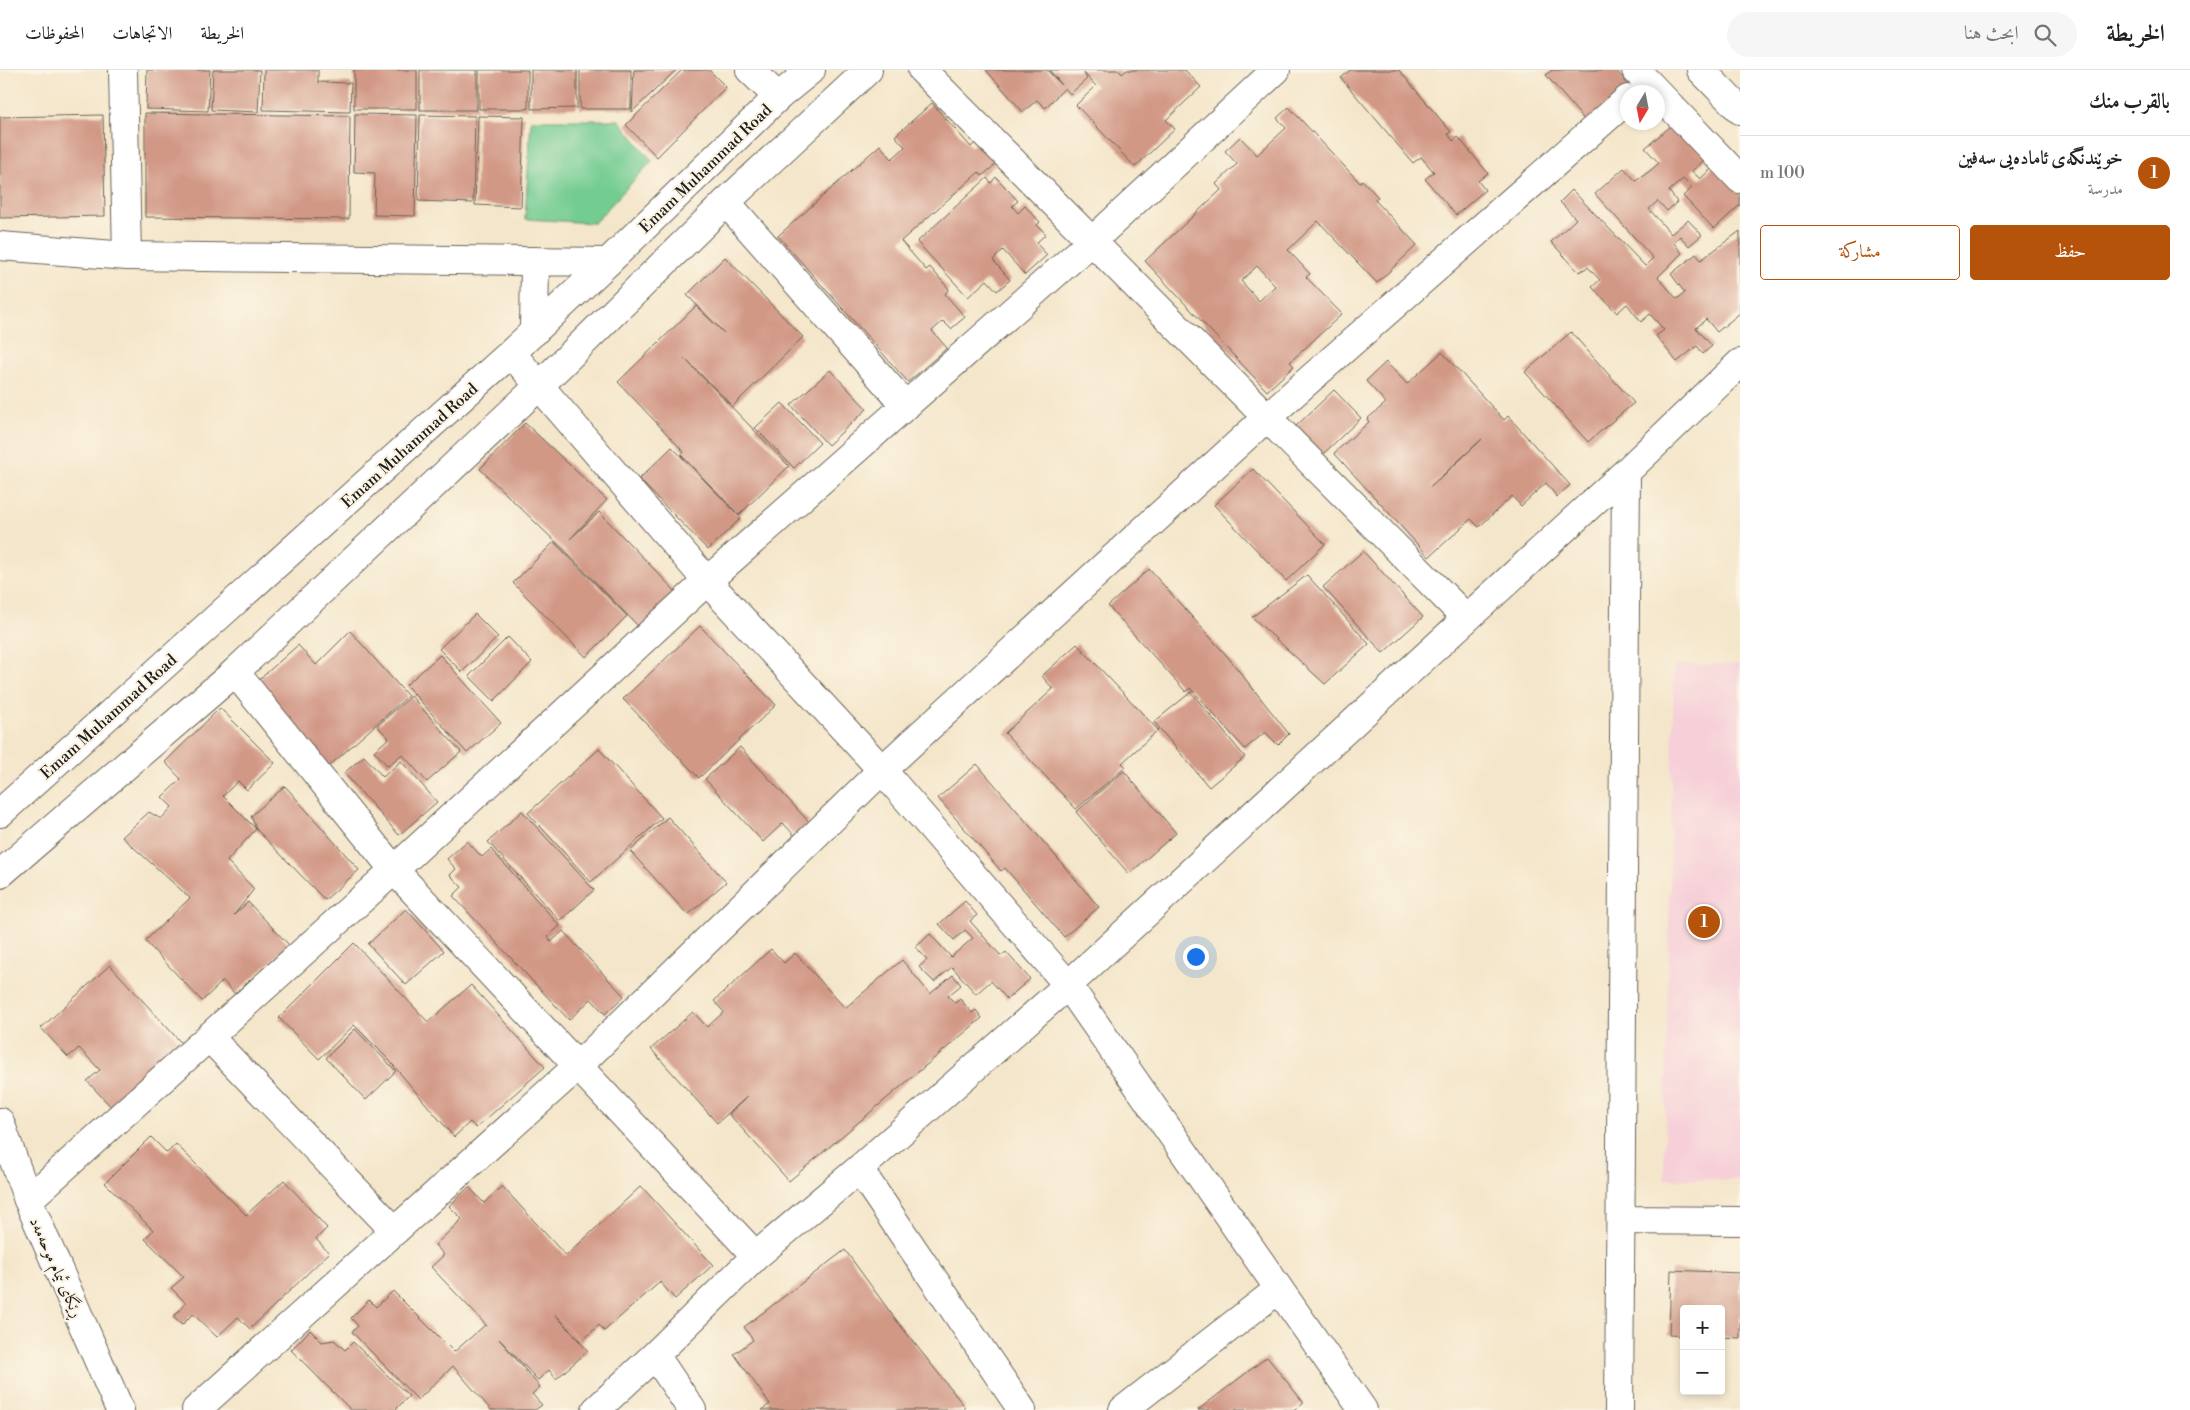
<!DOCTYPE html>
<html lang="ar">
<head>
<meta charset="utf-8">
<style>
  :root { --surface:#fff; --page:#f6f6f6; --text:#222; --muted:#767676; --line:#e0e0e0; --accent:#b45309 }
  body { margin:0; font-family:"Libre Bodoni",Amiri,serif; background:var(--page); color:var(--text); direction:rtl }
  .controls { position:absolute; right:15px; bottom:15px; display:grid; overflow:hidden; border-radius:5px; box-shadow:0 2px 8px #0003 }
  .controls button { width:45px; height:45px; display:grid; place-items:center; padding:0; border:0; border-bottom:1px solid var(--line); background:var(--surface); color:var(--text); font:25px sans-serif }
  .compass { position:absolute; left:1620px; top:15px; width:45px; height:45px; border-radius:50%; background:var(--surface); box-shadow:0 2px 8px #0003; rotate:190deg }
  .you { position:absolute; left:1195px; top:886px; width:18px; height:18px; margin:-12px; border:4px solid #fff; border-radius:50%; background:#1a73e8; box-shadow:0 0 0 8px #1a73e833 }
  .badge { display:grid; place-items:center; width:32px; height:32px; border-radius:50%; background:var(--accent); color:#fff; font-size:16px; font-weight:700 }
  .pin { position:absolute; translate:-50% -50%; border:2px solid #fff; box-shadow:0 1px 5px #0006 }
  .list { margin:0; padding:0; list-style:none }
  h2 { display:flex; justify-content:space-between; align-items:center; height:65px; margin:0; padding:0 20px; font-size:21px }
  h2 small { font-size:16px; font-weight:400; color:var(--muted) }
  .list li { display:grid; grid-template-columns:32px 1fr auto; gap:15px; align-items:center; box-sizing:border-box; height:75px; padding:0 20px; border-top:1px solid var(--line) }
  .list b { display:block; font-size:19px; white-space:nowrap }
  .list p { margin:0; font-size:16px; white-space:nowrap; color:var(--muted) }
  .list em { font-size:16px; font-style:normal; color:var(--muted) }
  .actions { display:flex; gap:10px; padding:15px 20px }
  .actions a { flex:1; padding:11px 0; border:1px solid var(--accent); border-radius:5px; text-align:center; font-size:18px; color:var(--accent) }
  .actions .main { background:var(--accent); color:#fff }
  .icon { flex:none; width:28px; height:28px; fill:none; stroke:currentColor; stroke-width:2; stroke-linecap:round; stroke-linejoin:round }
  .map { position:relative; flex:none; width:1740px; height:1340px; overflow:hidden; direction:ltr }
  header { display:flex; align-items:center; gap:30px; box-sizing:border-box; height:70px; padding:0 25px; background:var(--surface); border-bottom:1px solid var(--line) }
  header strong { font-size:24px }
  nav { display:flex; gap:28px; margin-inline-start:auto; font-size:18px }
  .search { width:350px; height:45px; background:var(--page); display:flex; align-items:center; gap:12px; box-sizing:border-box; padding:0 18px; border-radius:28px; color:var(--muted); font-size:19px }
  main { display:flex }
  aside { flex:1; background:var(--surface) }
  .map>svg:first-child { display:block }
</style>
</head>
<body>
<header>
<strong>الخريطة</strong>
<div class="search"><svg class="icon" aria-label="search" viewBox="0 0 24 24"><circle cx="10" cy="10" r="6"/><path d="M15 15l6 6"/></svg>ابحث هنا</div>
<nav><a>الخريطة</a><a>الاتجاهات</a><a>المحفوظات</a></nav>
</header>
<main>
<aside>
<h2>بالقرب منك<small></small></h2>
<ul class="list">
<li><span class="badge">1</span><div><b>خوێندنگەی ئامادەیی سەفین</b><p>مدرسة</p></div><em>100 m</em></li>
</ul>
<div class="actions"><a class="main">حفظ</a><a>مشاركة</a></div>
</aside>
<div class="map">
<svg width="1740" height="1340" viewBox="0 0 1740 1340">
  <rect width="100%" height="100%" fill="#fcf5e5"/>
  <filter id="ink" filterUnits="userSpaceOnUse"><feTurbulence type="fractalNoise" baseFrequency=".02" numOctaves="2"/><feDisplacementMap in="SourceGraphic" scale="10" xChannelSelector="R" yChannelSelector="G"/><feConvolveMatrix kernelMatrix="1 2 1 2 8 2 1 2 1" color-interpolation-filters="sRGB"/></filter>
  <filter id="wash" filterUnits="userSpaceOnUse"><feTurbulence type="fractalNoise" baseFrequency=".0096" numOctaves="4" result="noise"/><feDisplacementMap in="SourceGraphic" scale="20" xChannelSelector="R" yChannelSelector="G"/><feGaussianBlur stdDeviation="1.12" result="paint"/><feColorMatrix in="noise" values="0 0 0 0 0 0 0 0 0 0 0 0 0 0 0 0 0 1.4 0 .05"/><feComposite in="paint" operator="in"/></filter>
  <g filter="url(#wash)">
    <rect width="100%" height="100%" fill="#f4e6ca"/>
    <!-- built -->
    <path fill="#f6cfd8" d="M1740 594V1110L1664 1109 1674 595Z"/>
    <!-- green -->
    <path fill="#73cc92" stroke="#487457" d="M531 50H619L652 91 594 153 525 149Z"/>
    <g id="blocks">
      <!-- building -->
      <path fill="#d29886" fill-rule="evenodd" d="M147 0H210L208 41 146 39Z
        M213 0H260L258 42 211 40Z
        M264 0H318V12L351 13 350 42 263 40Z
        M354 0H417V39H354Z
        M420 0H477V40H420Z
        M479 0H528V39H479Z
        M531 0H577V38L531 39Z
        M580 0H631V39H580Z
        M634 0H676L632 42Z
        M682 0H709L726 17 657 87 626 55Z
        M986 0H1047L1063 16 1049 0H1119L1122 4 1127 0H1185L1201 17 1166 50 1175 59 1135 97 1076 35 1096 16 1084 3 1087 9 1070 24 1065 18 1045 38 1037 30 1023 42Z
        M1350 0H1399L1451 62 1448 64 1453 71 1458 67 1488 103 1478 111 1485 120 1456 145 1425 109 1434 102 1421 87 1413 93 1341 8Z
        M1552 0H1616L1630 17 1587 53 1546 5Z
        M932 33 971 77 976 72 996 94 982 106 979 102 901 171 926 200 930 197 949 219 945 224 965 247 951 259 943 251 932 261 947 278 908 312 778 166 880 75 892 89 905 77 895 66Z
        M1289 37 1360 113 1362 110 1378 127 1375 130 1417 175 1377 213 1318 151 1288 180 1310 204 1306 207 1342 244 1290 292 1294 296 1267 321 1145 191 1221 120 1216 114 1237 94 1225 81 1240 67 1257 85 1286 58 1277 48ZM1257 196 1275 216 1259 231 1241 211Z
        M145 43 350 46 349 149 145 147Z
        M355 44 417 45 415 146 374 145 375 103 354 102Z
        M103 45 105 146 0 148V47Z
        M420 45 475 46 473 133 418 131Z
        M478 46 524 47 521 137 475 135Z
        M1679 49 1710 85 1692 101 1700 109 1719 92 1740 114V135L1714 159 1683 126 1692 118 1683 109 1669 121 1677 132 1667 141 1658 131 1649 139 1671 164 1688 150 1702 165 1689 176 1680 166 1673 172 1682 183 1658 207 1677 229 1685 223 1671 204 1696 184 1701 190 1740 161V243L1717 262 1706 249 1696 258 1712 276 1703 284 1697 276 1677 292 1656 266 1664 260 1650 244 1641 252 1627 234 1617 243 1592 217 1600 210 1588 197 1579 202 1551 172 1576 149 1560 132 1572 120 1645 196 1653 188 1595 124 1624 98 1636 111 1651 100 1659 93 1645 78Z
        M996 107 1018 131 1012 136 1018 143 1025 136 1040 152 1037 155 1046 164 1036 173 1047 185 1025 205 1003 180 993 190 1010 210 997 221 987 210 968 227 917 172 987 108 991 113Z
        M725 187 803 267 733 336 684 288 789 396 739 445 681 385 684 382 618 312 696 236 724 263 687 225Z
        M1571 262 1634 333 1588 372 1525 302Z
        M1442 282 1504 350 1508 346 1570 415 1557 427 1546 413 1521 436 1512 426 1479 457 1471 449 1429 487 1334 383 1369 352 1367 349 1386 333 1366 311 1386 292 1407 314ZM1482 369 1431 417V416Z
        M830 300 867 339 828 375 791 335Z
        M1334 320 1361 348 1322 385 1295 357Z
        M782 333 820 373 794 398 755 358Z
        M525 353 607 430 570 469 599 442 679 525 642 560 562 478 480 399Z
        M672 377 741 448 708 480 639 409Z
        M1253 399 1325 474 1286 511 1214 435Z
        M554 472 627 546 586 587 513 513Z
        M1363 481 1423 547 1383 583 1323 517Z
        M1149 499 1227 586 1289 664 1278 675 1265 662 1245 679 1190 618 1186 622 1108 536Z
        M1307 505 1369 574 1325 614 1252 547Z
        M475 544 498 567 462 602 439 579Z
        M700 556 776 635 699 708 623 629Z
        M350 561 408 626 327 698 253 615 298 575 316 595Z
        M508 567 532 592 494 631 469 606Z
        M1077 574 1158 660 1122 693 1126 697 1076 739 1005 663 1053 619 1042 606Z
        M440 585 501 653 467 683 406 615Z
        M1191 622 1245 687 1209 717 1154 652Z
        M411 626 461 682 427 712 402 684 388 696 374 681 389 668 377 656Z
        M220 638 275 693 247 720 238 711 223 726 256 759 227 791 254 819 234 845 248 832 289 875 235 924 223 911 202 931 145 871 190 828 122 767 149 742 161 749 172 737 162 727 181 709 165 692Z
        M740 677 809 752 795 766 783 753 763 772 705 709Z
        M599 679 662 748 591 812 528 743Z
        M364 686 383 707 401 691 437 732 399 765 344 703Z
        M977 694 1099 837 1064 867 1005 798 1001 801 938 728Z
        M1124 701 1176 763 1129 804 1076 742Z
        M285 716 359 800 325 830 256 759 251 746Z
        M522 741 594 820 560 851 488 772Z
        M668 747 726 812 688 845 630 781Z
        M467 771 482 787 491 779 560 856 548 866 551 872 563 861 624 926 605 944 591 929 569 950 453 826 462 817 450 805 456 799 447 789Z
        M965 831 977 845 970 851 1001 886 1006 882 1030 909 1007 929 991 911 976 924 952 897 934 912 919 897 927 890 916 877 930 864 951 887 973 868 965 860 954 870 939 854Z
        M406 839 444 881 406 915 368 874Z
        M354 873 428 952 471 915 545 997 476 1058 470 1052 454 1067 388 989 354 955 319 989 279 948Z
        M771 879 784 893 795 883 845 938 902 890 930 924 953 905 961 915 948 926 955 933 960 929 972 943 976 940 982 948 789 1111 729 1044 748 1026 717 1053 651 979 693 942 707 957 724 942 714 931Z
        M110 895 186 978 116 1042 87 1011 100 1000 79 978 68 987 41 958Z
        M355 959 396 1001 366 1030 326 988Z
        M151 1067 167 1083 176 1074 246 1145 284 1110 327 1158 316 1169 329 1183 250 1259 238 1247 217 1267 193 1244 182 1255 173 1247 186 1233 171 1218 184 1207 145 1169 153 1160 105 1113Z
        M502 1116 566 1186 641 1116 713 1195 675 1229 660 1212 604 1261 599 1255 581 1272 555 1244 588 1281 556 1309 549 1300 538 1310 499 1269 540 1317 532 1324 542 1335 535 1340H491L453 1296 418 1330 352 1262 358 1256 351 1248 369 1230 376 1237 393 1221 454 1282 485 1255 487 1256 431 1197 444 1185 435 1175 462 1149 449 1136 469 1117 484 1133Z
        M845 1180 893 1246 965 1337 962 1340H762L770 1334 734 1284 753 1270 744 1257Z
        M1671 1200 1740 1203V1268L1721 1267V1239H1684V1266L1669 1265Z
        M310 1260 322 1272 334 1270 345 1280 353 1272 409 1326 395 1340H351L291 1280Z
        M1267 1287 1304 1333 1295 1340H1198Z"/>
    </g>
  </g>
  <g filter="url(#ink)">
    <use href="#blocks" fill-opacity="0" stroke="#686359" stroke-width="1"/>
    <g fill="none" stroke-linecap="round" stroke-linejoin="round">
      <!-- minor casing -->
      <g stroke="#686359" stroke-width="30">
        <path id="minor" d="M123 0 127 186
          M750 0 778 27
          M922 0 1466 548
          M1636 0 1657 22
          M1701 0 1740 40
          M1658 23 1740 109
          M726 132 906 336
          M0 176 127 186 608 192
          M534 262 535 191
          M511 283 707 511 882 700 1068 915 1363 1340
          M235 602 394 800 756 1186
          M209 967 395 1161
          M859 1099 1022 1340
          M28 1130 394 800 707 511 1091 172 1276 0
          M1621 1150 1740 1151
          M655 1285 692 1340
          M196 1340 579 995 882 700 1266 348 1628 29
          M596 1340 655 1285 756 1186 859 1099 1068 915 1626 402 1740 293
          M1123 1340 1279 1219
          M1619 1340 1626 402"/>
      </g>
      <!-- major casing -->
      <g stroke="#686359" stroke-width="30">
        <path id="major" d="M0 743 511 283 608 192 778 27 811 0
          M0 804 235 602 540 315 726 132 868 0
          M0 1052 28 1130 120 1340"/>
      </g>
      <!-- minor -->
      <use href="#minor" stroke="#fff" stroke-width="28"/>
      <!-- major -->
      <use href="#major" stroke="#fff" stroke-width="28"/>
    </g>
  </g>
  <g text-anchor="middle" stroke-width="4.5" stroke-linejoin="round" paint-order="stroke">
    <!-- street labels -->
    <g font-size="16" fill="#1c1c1c" stroke="#fcf5e5">
      <text transform="translate(705 98) rotate(-44)" y="6">Emam Muhammad Road</text>
      <text transform="translate(409 375) rotate(-42)" y="6">Emam Muhammad Road</text>
      <text transform="translate(108 646) rotate(-42)" y="6">Emam Muhammad Road</text>
      <text transform="translate(57 1197) rotate(66)" y="6">ڕێگای ئیمام موحەمەد</text>
    </g>
  </g>
</svg>
<div class="controls">
<button>+</button>
<button>−</button>
</div>
<svg class="compass" viewBox="-18 -18 36 36"><path d="M0-13l5 13h-10z" fill="#e53935"/><path d="M0 13l5-13h-10z" fill="#767676"/></svg>
<div class="you"></div>
<div class="pin badge" style="left:1704px;top:852px">1</div>
</div>
</main>
</body>
</html>
